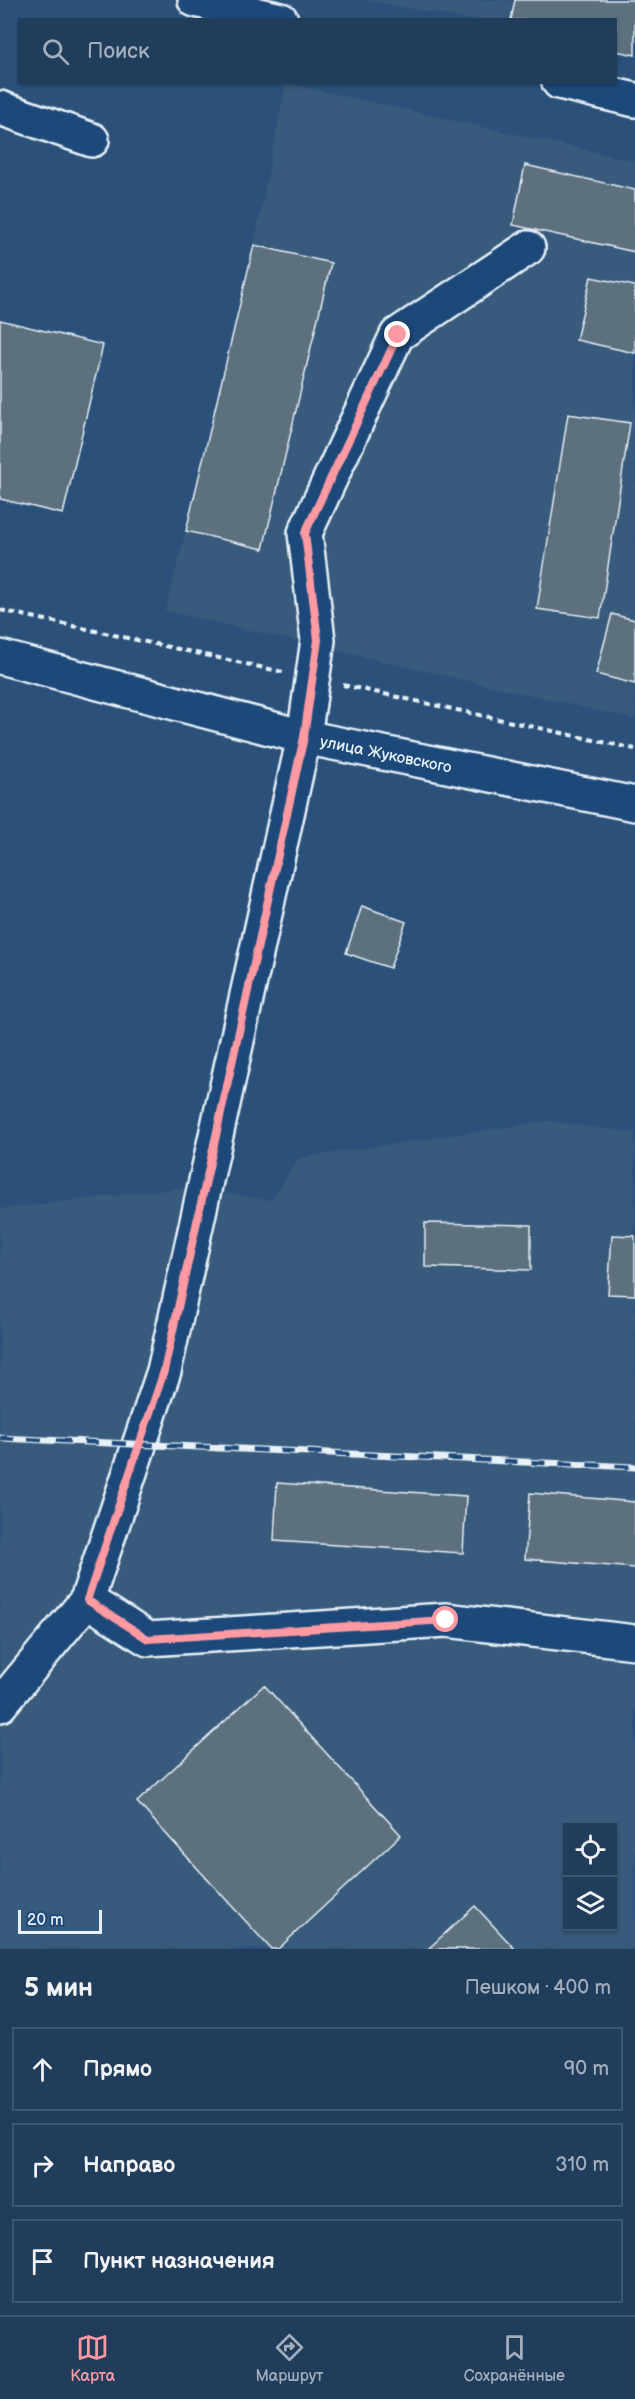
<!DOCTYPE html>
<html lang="ru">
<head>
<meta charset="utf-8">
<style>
  :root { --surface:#203d5c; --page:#2d4865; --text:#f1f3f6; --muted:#a2aebb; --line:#3d5672; --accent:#ff9aa2 }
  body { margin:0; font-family:"Balsamiq Sans",sans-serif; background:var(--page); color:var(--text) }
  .controls { position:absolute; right:18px; bottom:18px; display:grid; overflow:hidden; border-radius:0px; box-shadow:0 2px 4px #0004 }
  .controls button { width:54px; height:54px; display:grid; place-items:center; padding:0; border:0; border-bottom:2px solid var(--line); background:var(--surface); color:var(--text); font:30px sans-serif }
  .scale { position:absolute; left:18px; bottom:15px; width:84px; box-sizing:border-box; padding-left:6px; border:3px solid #e8f1f8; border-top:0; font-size:16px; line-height:21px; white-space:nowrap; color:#e8f1f8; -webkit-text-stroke:4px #1f4a7a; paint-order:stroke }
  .stop { position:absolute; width:18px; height:18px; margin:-14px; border:4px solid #ff9aa2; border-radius:50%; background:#fff }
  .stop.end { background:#ff9aa2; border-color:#fff; box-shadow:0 2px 6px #0008 }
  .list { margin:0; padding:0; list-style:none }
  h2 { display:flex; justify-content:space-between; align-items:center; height:78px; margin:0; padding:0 24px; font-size:26px }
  h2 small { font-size:20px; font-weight:400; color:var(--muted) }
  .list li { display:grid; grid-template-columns:39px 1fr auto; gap:18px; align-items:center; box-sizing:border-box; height:84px; margin:0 12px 12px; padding:0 12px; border:2px solid var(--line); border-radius:0px }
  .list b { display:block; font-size:22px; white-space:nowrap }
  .list em { font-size:20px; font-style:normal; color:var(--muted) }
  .icon { flex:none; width:33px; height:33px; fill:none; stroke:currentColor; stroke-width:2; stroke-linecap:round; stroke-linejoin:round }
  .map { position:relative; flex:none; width:635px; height:1949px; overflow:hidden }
  .search { position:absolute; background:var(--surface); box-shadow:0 2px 4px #0004; left:18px; right:18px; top:18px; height:66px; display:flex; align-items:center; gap:15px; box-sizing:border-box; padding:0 21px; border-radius:0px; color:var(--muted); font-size:22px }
  .sheet { height:366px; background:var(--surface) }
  nav { display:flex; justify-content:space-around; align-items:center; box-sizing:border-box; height:84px; border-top:2px solid var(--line); background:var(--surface); font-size:16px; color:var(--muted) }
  nav a { display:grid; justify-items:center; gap:3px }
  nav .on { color:var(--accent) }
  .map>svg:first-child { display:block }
</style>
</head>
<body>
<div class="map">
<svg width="635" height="1949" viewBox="0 0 635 1949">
  <rect width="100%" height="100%" fill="#2b517b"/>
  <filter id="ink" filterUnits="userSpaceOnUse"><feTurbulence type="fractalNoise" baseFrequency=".0167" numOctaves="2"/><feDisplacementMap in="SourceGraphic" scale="12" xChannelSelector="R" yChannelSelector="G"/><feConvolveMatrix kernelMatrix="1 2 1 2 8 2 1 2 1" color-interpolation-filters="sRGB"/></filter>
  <g filter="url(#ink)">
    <!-- built -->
    <path fill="#395a7c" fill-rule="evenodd" d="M364 0H635V55L616 51V20L465 19Z
      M286 83 635 161V719L165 611 186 531 254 245Z
      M548 1121 635 1133V1949H0V1209L180 1188 272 1200 299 1158ZM568 1828H612V1926H568Z"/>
    <!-- building -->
    <path fill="#5b6f7d" stroke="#e8f1f8" stroke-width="1.5" d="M515 0H635V55L616 51V20H511Z
      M525 165 635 190V252L513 225Z
      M254 245 331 263 263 549 186 531Z
      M591 277 635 286V353L576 340Z
      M0 320 103 345 63 514 0 499Z
      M568 414 630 423 600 618 537 609Z
      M612 614 635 620V684L596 674Z
      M362 906 406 922 390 968 346 953Z
      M425 1223 531 1225V1270L425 1267Z
      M612 1235 635 1236V1295L608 1294Z
      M277 1483 466 1496 463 1553 274 1541Z
      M530 1493 635 1502V1568L525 1559Z
      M264 1685 401 1835 278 1949H271L137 1802Z
      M475 1906 515 1949H428Z"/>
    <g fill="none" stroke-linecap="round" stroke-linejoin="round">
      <!-- minor casing -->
      <g stroke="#e8f1f8" stroke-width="38">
        <path id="minor" d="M195 0 281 20
          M559 82 635 100
          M0 108 92 140
          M87 1600 148 1639 446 1620 635 1642
          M0 1705 87 1600 164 1371 304 737 318 640 305 533 397 335 528 248"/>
      </g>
      <!-- major casing -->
      <g stroke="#e8f1f8" stroke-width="38">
        <g id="major">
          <path id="s1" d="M0 657 304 737 635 804"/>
        </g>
      </g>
      <!-- path -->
      <path stroke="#e8f1f8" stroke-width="4" stroke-dasharray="6 4.5" stroke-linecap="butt" d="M0 610 283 672
        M343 685 635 749"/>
      <!-- minor -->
      <use href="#minor" stroke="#1f4a7a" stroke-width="33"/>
      <!-- major -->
      <use href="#major" stroke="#1f4a7a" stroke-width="33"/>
      <!-- rail casing -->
      <g stroke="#e8f1f8" stroke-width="7">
        <path id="rail" d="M0 1438 635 1467"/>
      </g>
      <!-- rail -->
      <use href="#rail" stroke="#1f4a7a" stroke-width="4.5" stroke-dasharray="14" stroke-linecap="butt"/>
    </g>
  </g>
  <g fill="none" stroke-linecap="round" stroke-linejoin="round" filter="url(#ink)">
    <!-- route -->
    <path stroke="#ff9aa2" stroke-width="8" d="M398 335 305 533 318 640 304 737 164 1371 87 1600 148 1639 446 1620"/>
  </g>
  <g text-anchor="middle" stroke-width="6" stroke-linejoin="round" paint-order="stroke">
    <!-- street labels -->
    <g font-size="16" fill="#e8f1f8" stroke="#1f4a7a">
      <text dy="6" stroke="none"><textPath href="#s1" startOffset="398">улица Жуковского</textPath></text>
    </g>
  </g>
</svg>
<div class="controls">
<button><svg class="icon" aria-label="locate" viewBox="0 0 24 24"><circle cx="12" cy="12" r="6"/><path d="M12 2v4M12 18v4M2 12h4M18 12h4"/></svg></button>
<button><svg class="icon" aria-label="layers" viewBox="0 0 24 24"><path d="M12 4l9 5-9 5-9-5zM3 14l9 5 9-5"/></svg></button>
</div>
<div class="scale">20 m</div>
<div class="stop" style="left:446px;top:1620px"></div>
<div class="stop end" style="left:398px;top:335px"></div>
<div class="search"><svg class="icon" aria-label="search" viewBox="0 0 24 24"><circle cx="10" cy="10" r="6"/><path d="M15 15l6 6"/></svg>Поиск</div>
</div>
<section class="sheet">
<h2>5 мин<small>Пешком · 400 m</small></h2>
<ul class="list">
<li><svg class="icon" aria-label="ahead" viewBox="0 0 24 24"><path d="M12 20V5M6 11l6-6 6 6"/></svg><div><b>Прямо</b></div><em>90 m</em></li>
<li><svg class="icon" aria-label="right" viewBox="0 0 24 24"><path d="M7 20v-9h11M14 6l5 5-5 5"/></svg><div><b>Направо</b></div><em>310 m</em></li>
<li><svg class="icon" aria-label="arrive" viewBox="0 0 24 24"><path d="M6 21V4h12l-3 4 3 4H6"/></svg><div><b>Пункт назначения</b></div></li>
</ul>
</section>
<nav>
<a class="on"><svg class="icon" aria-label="map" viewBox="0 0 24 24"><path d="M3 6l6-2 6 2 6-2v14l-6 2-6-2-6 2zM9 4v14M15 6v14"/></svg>Карта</a>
<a><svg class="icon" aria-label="directions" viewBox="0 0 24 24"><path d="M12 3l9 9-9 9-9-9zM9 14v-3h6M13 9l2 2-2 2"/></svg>Маршрут</a>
<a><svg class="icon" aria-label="saved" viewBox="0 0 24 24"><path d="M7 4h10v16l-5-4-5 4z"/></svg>Сохранённые</a>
</nav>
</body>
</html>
